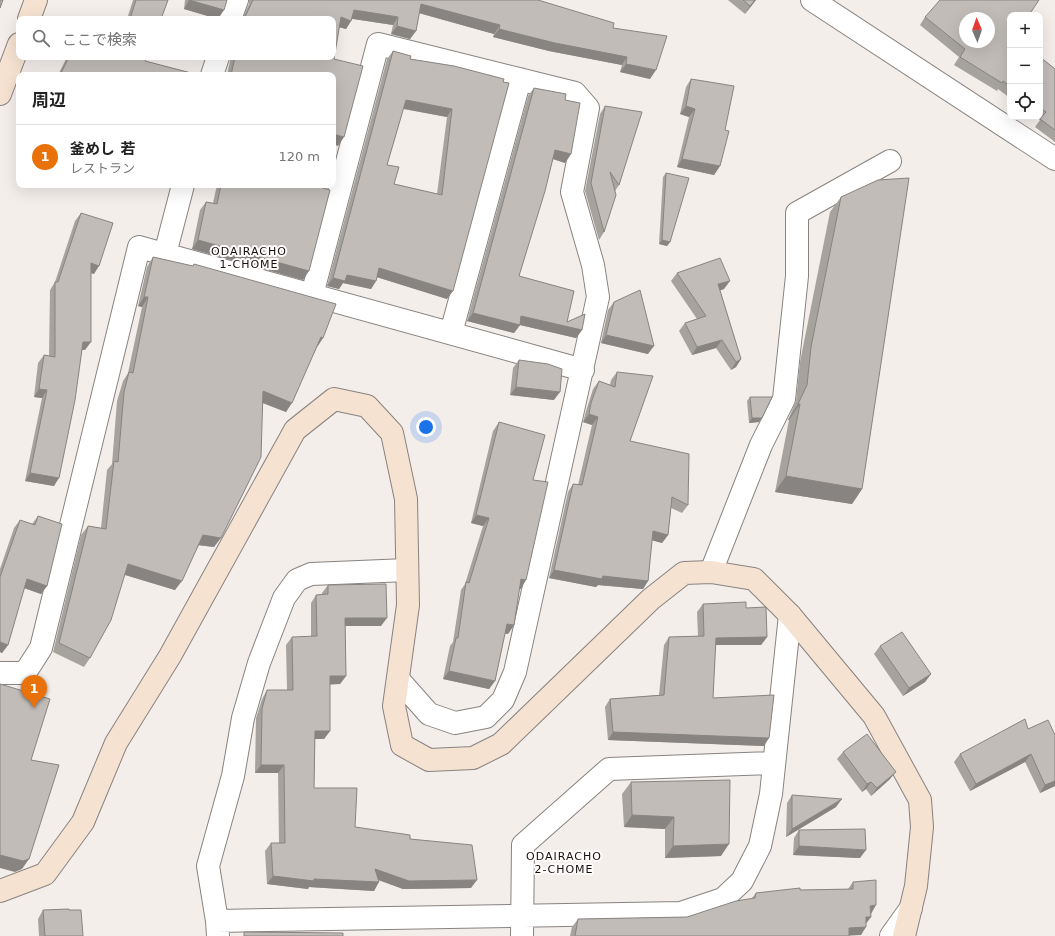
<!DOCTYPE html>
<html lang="ja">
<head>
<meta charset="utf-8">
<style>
  :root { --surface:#fff; --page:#f2f2f2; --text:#222; --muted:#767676; --line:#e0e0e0; --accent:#8b6303 }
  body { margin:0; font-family:"DejaVu Sans","Noto Sans JP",sans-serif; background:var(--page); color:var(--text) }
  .controls { position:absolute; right:12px; top:12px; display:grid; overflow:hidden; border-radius:8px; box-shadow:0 4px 16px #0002 }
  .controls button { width:36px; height:36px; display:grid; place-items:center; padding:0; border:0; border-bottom:1px solid var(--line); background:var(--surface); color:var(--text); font:20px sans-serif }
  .compass { position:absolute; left:959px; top:12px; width:36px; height:36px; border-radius:50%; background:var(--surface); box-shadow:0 4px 16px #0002; rotate:358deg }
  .you { position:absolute; left:426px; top:427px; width:14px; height:14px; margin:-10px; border:3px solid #fff; border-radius:50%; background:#1a73e8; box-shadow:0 0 0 6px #1a73e833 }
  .badge { display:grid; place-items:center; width:26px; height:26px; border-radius:50%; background:var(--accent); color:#fff; font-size:13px; font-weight:700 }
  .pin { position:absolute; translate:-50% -33px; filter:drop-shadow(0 1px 2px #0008) }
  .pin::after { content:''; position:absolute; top:21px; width:14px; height:12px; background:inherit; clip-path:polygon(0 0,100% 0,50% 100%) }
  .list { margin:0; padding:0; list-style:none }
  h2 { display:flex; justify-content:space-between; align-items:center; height:52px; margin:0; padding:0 16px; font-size:17px }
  h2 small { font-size:13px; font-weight:400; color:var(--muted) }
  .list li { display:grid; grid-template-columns:26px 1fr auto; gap:12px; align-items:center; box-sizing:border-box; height:64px; padding:0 16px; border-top:1px solid var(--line) }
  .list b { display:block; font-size:15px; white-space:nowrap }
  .list p { margin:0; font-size:13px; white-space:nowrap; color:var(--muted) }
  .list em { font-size:13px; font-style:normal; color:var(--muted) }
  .icon { flex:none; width:22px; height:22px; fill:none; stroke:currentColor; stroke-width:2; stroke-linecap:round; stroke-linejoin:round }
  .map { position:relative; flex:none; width:1055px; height:936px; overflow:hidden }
  .search { position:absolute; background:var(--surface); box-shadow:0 4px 16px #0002; left:16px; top:16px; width:320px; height:44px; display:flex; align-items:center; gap:10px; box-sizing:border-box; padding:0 14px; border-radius:8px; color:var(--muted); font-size:15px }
  .panel { position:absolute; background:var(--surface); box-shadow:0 4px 16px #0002; left:16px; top:72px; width:320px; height:116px; border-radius:8px }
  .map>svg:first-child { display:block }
</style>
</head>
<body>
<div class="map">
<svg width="1055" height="936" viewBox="0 0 1055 936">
  <rect width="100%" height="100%" fill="#f4eeeb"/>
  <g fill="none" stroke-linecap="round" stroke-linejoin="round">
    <!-- street casing -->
    <g stroke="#888380" stroke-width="24">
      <path id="street" d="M812 0 1055 159
        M230 19 237 0
        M212 75 218 57
        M165 254 183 185
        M312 295 378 44 575 93 588 108 572 192 593 265 598 297 515 672 503 700 486 717 455 723 429 714 398 679
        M451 333 520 79
        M711 572 761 445 784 399 797 276V213L890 161
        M0 673H25L41 648 139 247 583 370
        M217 921 681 913 723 899 742 881 760 846 771 794 790 615
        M218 936 217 921 208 866 233 776 243 718 259 663 284 598 297 580 311 574 407 570
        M522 936 523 845 609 769 774 763
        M891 936 911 908"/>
    </g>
    <!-- secondary casing -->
    <g stroke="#888380" stroke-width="24">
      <path id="secondary" d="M29 19 36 0
        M0 94 19 44
        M0 891 45 874 83 822 116 743 170 656 295 430 334 399 367 406 392 433 406 499 408 605 394 706 402 745 429 760 473 758 501 744 651 599 684 573 711 572 754 579 790 615 874 716 920 800 922 827 916 886 904 936"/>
    </g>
    <!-- street -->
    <use href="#street" stroke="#fff" stroke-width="22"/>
    <!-- secondary -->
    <use href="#secondary" stroke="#f5e2d1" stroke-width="22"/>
  </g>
  <!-- wall -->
  <path fill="#a6a29e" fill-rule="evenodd" d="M133 0H168L161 19H127Z
    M185 0H227L218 19 184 9Z
    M249 0H538L613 28 650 79 620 72 622 65 549 51 493 37 494 34 419 13 416 31 410 39 391 34 393 25 352 19 351 21 346 29 339 27 334 59 338 146 333 75H227L231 57H333V19H242L249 4Z
    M728 0H756L745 14Z
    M1010 15V98L998 89 997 91 954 65 959 57 920 25 925 17Z
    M393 51 410 59 454 66 447 299 377 277 376 281 371 289 343 283 339 289 327 286 387 59ZM403 109 447 117 437 194 394 184 387 165Z
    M67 57H113L115 58V57H147L145 61 199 75H58Z
    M1040 57 1055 69V142L1035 127 1040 120 1036 117H1040Z
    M691 79 725 130 720 166 714 175 677 167 689 117 680 114 686 87Z
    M534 88 565 100 571 154 565 163 553 159 519 276 567 322 582 330 576 338 520 325 514 333 467 321 528 96Z
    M605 106 619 185 615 191 604 232 599 240 585 191 600 114Z
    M666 173 670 242 667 246 659 244 663 177Z
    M217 185H313L303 280 192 249 200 210 206 202 213 203Z
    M841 197 862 489 852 504 775 492 789 420H788L796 401 800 362 830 212Z
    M81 213 94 274 91 273 85 350H82L54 486 25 481 42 398 34 397 38 363 44 355 49 356 50 290 55 282 75 221Z
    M153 257 193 266 194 264 323 338 317 347 286 412 262 403 214 547 199 545 175 590 125 575 90 658 84 667 53 652 81 535 88 526 101 528 107 470 112 464 117 401 123 381 128 373 142 307 138 306 147 267Z
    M677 273 724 289 720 290 741 359 736 367 731 370 716 348 692 355 679 331 685 323 697 319 671 281Z
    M614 302 648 354 601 343 608 310Z
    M519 360 554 400 510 395 513 368Z
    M617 372 630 441 688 505 682 513 671 508 668 535 662 543 652 540 648 581 643 589 598 585 596 587 549 578 568 492 573 484 578 485 592 425 583 422 586 411 593 389 599 381 610 385 611 380Z
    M750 397 759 422 749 423 747 401Z
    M499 422 533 480 521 589 519 588 514 625 508 634 505 633 495 681 489 689 443 679 450 646 453 642 461 590 465 584 483 526 471 523 493 431Z
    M38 516 47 586 41 594 24 588 8 645 2 653 0 652V569L14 528 20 520 32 524Z
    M328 585 381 626H345L346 676 340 684H330V731L324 739H315L314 788 355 827 410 839 471 888 403 889 379 880 374 891 309 887 308 889 267 884 265 851 271 843H279L278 773H255L256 718 262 699 267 690H287L286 645 292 637H311V603L316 595 322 594V593Z
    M703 604 746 608 767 637 761 645H715L713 698 764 746 608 740 605 707 610 699 659 695 664 645 669 637 698 636 697 612Z
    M880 646 931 674 925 682 903 696 874 654Z
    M1028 729 1055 735V786L1040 793 1025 762 970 791 954 762 960 754Z
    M843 752 890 779 871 796 866 789 862 792 837 759Z
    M631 782 721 856 665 858V829L624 827 622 794Z
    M792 795 836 807 786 837 787 803Z
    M799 830 860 858 793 855 794 838Z
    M853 882 871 914V917L866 923 861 935H849V936H570L572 927 578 919 687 917 752 898 756 893 800 890 848 889Z
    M43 910H69L83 936H39L38 919Z"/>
  <!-- shaded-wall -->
  <path fill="#878481" d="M189 0 224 10 218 19 184 9Z
    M755 0H756L745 14 750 6Z
    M421 4 500 25 494 34 415 12Z
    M354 10 398 17 393 25 348 18Z
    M341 17 351 21 346 29 335 26Z
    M397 26 416 31 410 39 391 34Z
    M499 29 627 57 622 65 549 51 493 37Z
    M626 64 656 70 650 79 620 72Z
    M406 100 452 109 447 117 400 108Z
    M686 106 695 109 689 117 680 114Z
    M333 134 344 137 338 146 333 144Z
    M555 150 571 154 565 163 550 158Z
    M682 159 720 166 714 175 677 167Z
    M198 240 309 271 303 280 192 249Z
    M662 240 670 242 667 246 659 244Z
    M91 263 99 266 94 274 85 271Z
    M379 268 453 291 447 299 373 276Z
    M347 275 376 281 371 289 343 283 339 289 327 286 333 278Z
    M730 281 724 289 713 293 718 284Z
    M144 297H148L142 307 138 306Z
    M473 313 521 316 582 330 576 338 520 325 514 333 467 321Z
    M606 335 654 346 648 354 601 343Z
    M321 337 323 338 317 347Z
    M722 340 716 348 692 355 697 347Z
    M83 342H91L85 350H77Z
    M741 359 736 367 731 370 736 362Z
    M516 387 560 392 554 400 510 395Z
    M39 389 47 390 42 398 34 397Z
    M263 391 292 403 286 412 256 400Z
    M798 404H800L789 420H788Z
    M589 414 598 417 592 425 583 422Z
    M752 418H762L759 422 749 423Z
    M30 473 59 478 54 486 25 481Z
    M786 476 862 489 852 504 775 492Z
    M476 515 489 518 483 526 471 523Z
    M653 531 668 535 662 543 647 539Z
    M203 535 221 538 214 547 197 545Z
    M128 564 182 581 175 590 122 574Z
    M554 570 648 581 643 589 598 585 596 587 549 578Z
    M27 579 47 586 41 594 21 587Z
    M521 579 526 580 521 589 515 587Z
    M345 618H387L381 626H340Z
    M507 624 514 625 508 634 501 633Z
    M767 637 761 645H710L716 638Z
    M0 642 8 645 2 653 0 652Z
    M449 671 495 681 489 689 443 679Z
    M931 674 925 682 903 696 909 688Z
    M330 676H346L340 684 324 685Z
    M315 731H330L324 739H309Z
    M613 732 769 738 764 746 608 740Z
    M1031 754 1025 762 970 791 976 784Z
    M261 765H284L278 773H255Z
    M896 772 890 779 871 796 877 788Z
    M1055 781V786L1040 793 1045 785Z
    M871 782 866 789 862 792 867 784Z
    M842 799 836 807 786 837 792 829Z
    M632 815 674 817 665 829 624 827Z
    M729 844 721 856 665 858 673 846Z
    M799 846 866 850 860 858 793 855Z
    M0 855 29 859 22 869 15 872 0 868Z
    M375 869 477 880 471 888 403 889 370 877Z
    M273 876 379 882 374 891 309 887 308 889 267 884Z
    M876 905 871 914 870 906Z
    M866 917H871L865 925Z
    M866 927 861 935 843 936 849 928Z"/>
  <!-- building -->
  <path fill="#c1bcb8" stroke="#878481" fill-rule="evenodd" d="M0 0H3L0 8Z
    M136 0H168L161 19H130Z
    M189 0H227L224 10Z
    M253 0H538L614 23 613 28 667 36 656 70 626 64 627 57 555 43 499 29 500 25 421 4 416 31 397 26 398 17 354 10 351 21 341 17 334 59 363 66 344 137 333 134V75H231L235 57H333V19H244Z
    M743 0H755L750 6Z
    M940 0H1039L1029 15H1010V86L1003 81 1002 83 960 57 965 49 925 17ZM965 18H989V42H965Z
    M393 51 411 56 410 59 454 66 504 79 503 82 509 83 453 291 379 268 376 281 347 275 345 281 333 278ZM406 100 452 109 442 195 394 184 399 167 387 165Z
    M69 57H113L118 59 119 57H147L145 61 199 75H60Z
    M1040 57 1055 69V130L1040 119 1046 112 1040 108Z
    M691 79 734 86 725 130 729 131 720 166 682 159 695 109 686 106Z
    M534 88 566 94 565 100 580 103 571 154 555 150 545 191 519 276 574 291 567 322 585 314 582 330 521 316 520 325 473 313Z
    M605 106 642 112 619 185 610 172 616 195 604 232 591 183Z
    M666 173 689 178 670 242 662 240Z
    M909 178 862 489 786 476 800 404H798L807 385 811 347 841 197 878 180Z
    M221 185H313L330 190 309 271 198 240 206 202 217 204Z
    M81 213 113 223 99 266 91 263V342H83L75 400 59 478 30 473 47 390 39 389 44 355 55 357V282H58Z
    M153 257 193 266 194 264 336 304 323 338 321 337 292 403 263 391 261 457 221 538 203 535 182 581 128 564 111 620 90 658 59 643 88 526 106 529 114 461 118 462 124 392 129 372 133 373 148 297H144Z
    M720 258 730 281 718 284 741 359 736 362 722 340 697 347 685 323 706 316 677 273Z
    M640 290 654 346 606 335 614 302Z
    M519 360 548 364 562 369 560 392 516 387Z
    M617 372 653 376 630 441 689 454 688 505 672 497 668 535 653 531 648 581 603 576 602 579 554 570 573 484 582 485 598 417 589 414 591 403 599 381 615 387Z
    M750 397H772L762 418H752Z
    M499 422 545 435 533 480 548 482 526 580 521 579 514 625 507 624 495 681 449 671 456 638H458L466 582 469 583 489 518 476 515Z
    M38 516 62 524 47 586 27 579 8 645 0 642V577L20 520 35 525Z
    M386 584 387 618H345L346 676H330V731H315L314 788H357L355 827 410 835V839L472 845 477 880 409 881 375 869 379 882 314 879V881L273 876 271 843H285L284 765H261L262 709 267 690H293L292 637 317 636 316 595 328 594V585Z
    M746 602V608L766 607 767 637 716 638 713 698 774 695 769 738 613 732 610 699 664 695 669 637 704 636 703 604Z
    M902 632 931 674 909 688 880 646Z
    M0 684 50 699 31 760 59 765 29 859 23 861 0 855Z
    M1025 719 1028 729 1048 720 1055 735V781L1045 785 1031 754 976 784 960 754Z
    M867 734 896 772 877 788 871 782 867 784 843 752Z
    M730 780 729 844 673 846 674 817 632 815 631 782Z
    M792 795 842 799 792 829Z
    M865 829 866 850 799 846V830Z
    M876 880V905L870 906 871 917H866V927L849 928V936H575L578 919 687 917 736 901 755 898 756 893 800 888V890L853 889V882Z
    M69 909V910H81L83 936H45L43 910Z
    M244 932 343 933V936H244Z"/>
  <g text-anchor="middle" stroke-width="4" stroke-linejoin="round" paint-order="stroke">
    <!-- neighbourhood labels -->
    <g font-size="11" letter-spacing="1" fill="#141211" stroke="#fffcfb">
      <text x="249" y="255">ODAIRACHO<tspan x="249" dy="13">1-CHOME</tspan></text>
      <text x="564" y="860">ODAIRACHO<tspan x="564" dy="13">2-CHOME</tspan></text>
    </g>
  </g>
</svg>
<div class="controls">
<button>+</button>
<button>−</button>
<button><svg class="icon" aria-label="locate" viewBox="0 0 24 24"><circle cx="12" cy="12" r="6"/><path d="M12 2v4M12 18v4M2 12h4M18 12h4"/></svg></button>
</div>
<svg class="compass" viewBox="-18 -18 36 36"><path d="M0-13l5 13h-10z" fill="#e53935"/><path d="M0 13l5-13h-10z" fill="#767676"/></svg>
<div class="you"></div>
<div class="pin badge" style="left:34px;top:708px;background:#e8710a">1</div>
<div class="search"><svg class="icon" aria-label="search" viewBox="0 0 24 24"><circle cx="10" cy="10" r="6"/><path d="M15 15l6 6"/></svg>ここで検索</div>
<section class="panel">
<h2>周辺<small></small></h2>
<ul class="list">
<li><span class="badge" style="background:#e8710a">1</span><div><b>釜めし 若</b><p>レストラン</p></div><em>120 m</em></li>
</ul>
</section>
</div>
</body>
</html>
